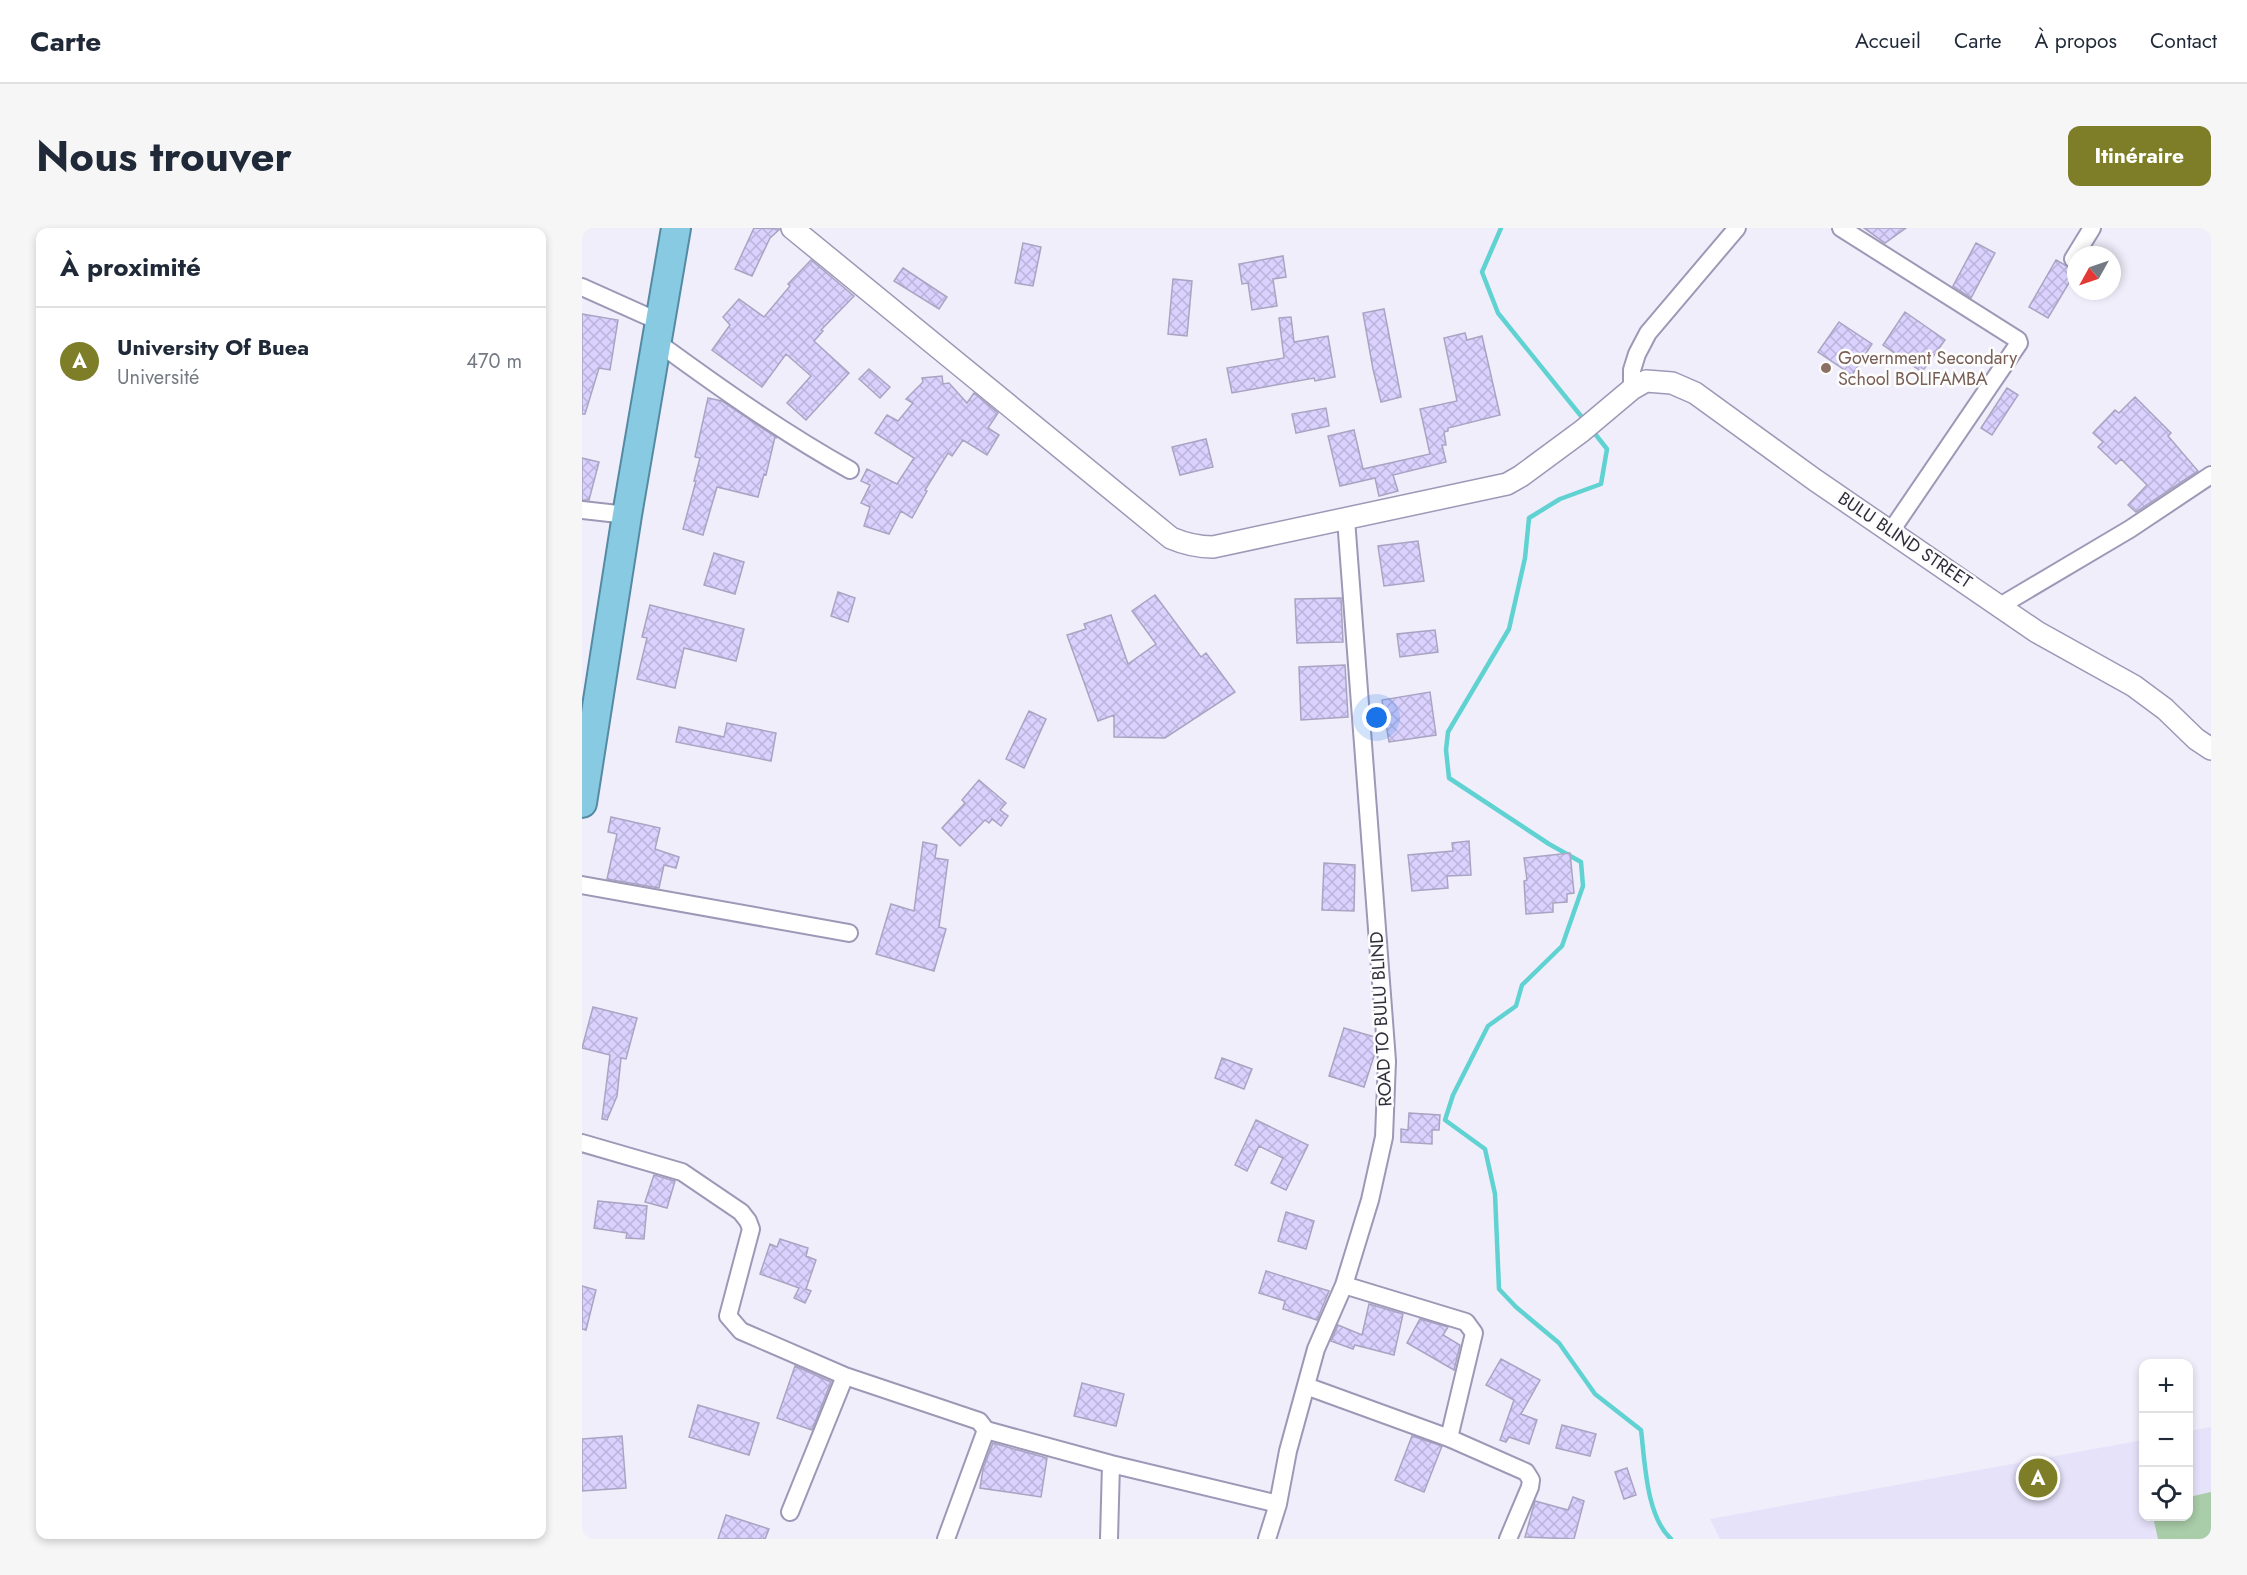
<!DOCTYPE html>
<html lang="fr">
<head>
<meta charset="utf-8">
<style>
  :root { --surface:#fff; --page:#f6f6f7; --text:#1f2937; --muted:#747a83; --line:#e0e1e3; --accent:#7d7e27 }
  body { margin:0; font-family:Jost,sans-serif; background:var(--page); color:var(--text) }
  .controls { position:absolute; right:18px; bottom:18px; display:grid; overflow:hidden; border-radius:12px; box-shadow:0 3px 9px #0003 }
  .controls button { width:54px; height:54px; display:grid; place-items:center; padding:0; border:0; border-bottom:2px solid var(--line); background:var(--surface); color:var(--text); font:30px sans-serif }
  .compass { position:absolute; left:1485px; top:18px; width:54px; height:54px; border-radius:50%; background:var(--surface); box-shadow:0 3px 9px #0003; rotate:230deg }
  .you { position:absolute; left:795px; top:490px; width:21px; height:21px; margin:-15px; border:4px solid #fff; border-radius:50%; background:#1a73e8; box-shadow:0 0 0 9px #1a73e833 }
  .badge { display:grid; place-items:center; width:39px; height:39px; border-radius:50%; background:var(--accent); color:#fff; font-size:20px; font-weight:700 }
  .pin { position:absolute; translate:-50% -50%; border:3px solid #fff; box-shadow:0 2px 6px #0006 }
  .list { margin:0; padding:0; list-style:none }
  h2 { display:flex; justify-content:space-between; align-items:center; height:78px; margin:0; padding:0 24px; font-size:26px }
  h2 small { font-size:20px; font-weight:400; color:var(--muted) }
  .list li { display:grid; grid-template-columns:39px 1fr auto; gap:18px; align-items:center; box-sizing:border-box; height:108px; padding:0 24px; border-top:2px solid var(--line) }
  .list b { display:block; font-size:22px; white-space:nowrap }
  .list p { margin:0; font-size:20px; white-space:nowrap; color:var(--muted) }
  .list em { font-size:20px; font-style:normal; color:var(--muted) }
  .icon { flex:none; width:33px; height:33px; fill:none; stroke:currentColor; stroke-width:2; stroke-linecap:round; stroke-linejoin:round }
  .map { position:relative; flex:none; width:1629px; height:1311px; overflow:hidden; border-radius:12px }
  header { display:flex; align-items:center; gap:36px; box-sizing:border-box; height:84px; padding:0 30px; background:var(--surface); border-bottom:2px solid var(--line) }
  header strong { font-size:28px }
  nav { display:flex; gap:33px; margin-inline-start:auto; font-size:21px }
  .intro { display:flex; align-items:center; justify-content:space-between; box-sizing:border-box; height:144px; padding:0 36px }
  h1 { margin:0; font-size:42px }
  .button { padding:15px 27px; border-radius:12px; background:var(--accent); color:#fff; font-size:21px; font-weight:700 }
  main { display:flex; gap:36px; padding:0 36px }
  aside { flex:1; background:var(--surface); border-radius:12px; box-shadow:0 3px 9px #0003 }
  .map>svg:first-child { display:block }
</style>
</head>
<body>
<header>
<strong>Carte</strong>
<nav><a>Accueil</a><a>Carte</a><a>À propos</a><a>Contact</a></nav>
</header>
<div class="intro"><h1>Nous trouver</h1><a class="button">Itinéraire</a></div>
<main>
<aside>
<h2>À proximité<small></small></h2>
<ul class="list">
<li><span class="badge">A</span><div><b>University Of Buea</b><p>Université</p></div><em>470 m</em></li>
</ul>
</aside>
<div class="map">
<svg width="1629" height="1311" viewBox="0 0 1629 1311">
  <defs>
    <pattern id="building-cross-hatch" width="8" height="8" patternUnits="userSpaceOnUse" patternTransform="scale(1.5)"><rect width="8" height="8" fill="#dad1fe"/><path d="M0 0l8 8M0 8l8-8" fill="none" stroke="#bbb4da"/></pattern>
  </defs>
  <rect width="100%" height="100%" fill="#f0eefb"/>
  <!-- built -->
  <path fill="#e6e2fa" d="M1629 1199V1311H1138L1128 1291 1561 1212 1562 1288H1606L1607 1203Z"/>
  <!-- park -->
  <path fill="#a9cda8" d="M1629 1264V1311H1576L1571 1289 1606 1288 1607 1269Z"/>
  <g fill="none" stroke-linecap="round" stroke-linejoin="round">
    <!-- stream -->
    <path stroke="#61d2d2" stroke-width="4.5" d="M919 0 900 44 916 85 1003 193
      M1010 202 1025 221 1019 256 978 271 947 290 943 330 927 401 866 504 864 522 867 550 967 616 999 634 1001 658 980 718 940 757 934 778 906 798 871 867 863 892 903 921 913 966 917 1061 934 1079 977 1115 1013 1166 1059 1202C1063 1234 1064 1288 1089 1311"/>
  </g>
  <!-- building -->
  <path fill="url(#building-cross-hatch)" stroke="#a9a4c2" stroke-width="1.5" d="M172 0 198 1 188 10 170 48 153 41Z
    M1282 0H1324L1303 15Z
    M441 15 459 19 451 58 433 55Z
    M1394 15 1413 25 1389 70 1371 58Z
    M701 28 704 49 691 51 695 78 670 82 666 55 660 56 657 36Z
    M229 32 272 68 239 102 241 103 232 113 267 145 224 192 205 175 229 148 204 126 180 159 130 122 148 97 141 89 157 71 182 89 208 58 206 56Z
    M1474 32 1494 43 1466 90 1447 79Z
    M321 40 365 69 357 81 312 53Z
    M591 51 610 53 605 108 586 106Z
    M802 81 819 169 799 174 791 141 781 85Z
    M1323 84 1363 112 1340 144 1301 117Z
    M0 86 36 92 28 142 17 140 3 186H0Z
    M709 89 712 114 746 108 753 149 733 153 732 150 650 165 645 140 702 130 697 90Z
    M1257 94 1290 116 1270 147 1236 124Z
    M883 105 885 112 900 108 918 187 866 200V203L862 204 864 217H860L864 234 811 247 816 263 797 268 793 250 758 258 746 208 772 202 781 241 848 226 838 181 875 173 862 110Z
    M287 141 308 159 298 170 277 151Z
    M360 148 361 156 367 155 385 175 392 165 416 185 406 200 417 207 405 227 381 212 370 228 366 225 343 262 345 263 330 290 319 283 307 306 282 298 288 279 279 275 288 257 279 253 285 241 315 256 332 230 293 205 305 187 316 193 331 175 324 171 341 154 340 150Z
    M1425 160 1436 167 1410 207 1399 200Z
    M1553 169 1589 205 1586 208 1616 243 1554 284 1546 277 1565 257 1539 231 1534 236 1516 219 1521 214 1511 205 1533 182 1537 185Z
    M126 170 140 173 195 210 193 209 184 247 182 246 176 269 135 259 121 307 101 301 114 253H112L118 230 113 229Z
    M744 180 747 198 714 205 710 186Z
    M624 211 631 239 598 247 590 219Z
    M0 230 17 234 7 272H0Z
    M836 313 842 353 802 358 796 318Z
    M132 325 162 334 153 366 122 357Z
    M256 364 273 370 266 394 249 388Z
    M573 367 619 429 624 425 653 464 583 510 532 509V487L516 493 485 407 504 401 502 396 529 387 546 436 574 416 550 383Z
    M759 370 761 414 715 415 713 371Z
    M68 377 162 401 154 433 102 420 93 460 55 451 65 410 60 409Z
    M853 402 856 424 818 429 815 406Z
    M763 437 766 489 719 492 717 439Z
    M848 464 854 507 807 514 800 472Z
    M447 483 464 491 442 540 424 531Z
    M145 495 194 505 189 533 94 514 97 499 142 509Z
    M397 552 424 575 418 582 426 588 419 598 410 591 407 595 403 592 378 618 360 600 383 575 380 572Z
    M29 589 78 600 73 621 97 629 94 640 82 637 77 660 25 651 35 606 26 604Z
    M887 613 889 647 865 648 866 660 830 663 826 627 871 623 870 615Z
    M341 614 355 617 353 630 366 632 357 699 364 701 352 743 294 726 309 676 332 683Z
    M988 625 992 665 985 666V674L971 675V684L944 686 942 653 945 652 942 630Z
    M742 635 773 637 772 683 740 682Z
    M11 779 55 790 44 831 39 830 35 868 25 892 20 891 28 827 0 820Z
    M762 800 793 809 794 822 782 859 747 848Z
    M640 830 670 841 662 861 633 850Z
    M827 885 858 887 857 902H850V916L819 914V901L826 902Z
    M674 892 726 917 704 962 689 955 701 930 677 918 665 943 653 937Z
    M72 947 93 953 85 980 63 974Z
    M16 973 65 978 62 1011 44 1010 45 1005 12 1000Z
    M704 984 732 993 724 1021 696 1013Z
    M198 1011 226 1020 224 1028 234 1032 224 1061 229 1063 223 1075 212 1070 217 1060 178 1046 188 1016 195 1019Z
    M684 1043 747 1063 735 1092 701 1081 703 1073 677 1065Z
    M0 1058 14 1062 4 1102 0 1101Z
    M787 1076 821 1086 812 1127 773 1117 771 1121 749 1113 756 1097 780 1107Z
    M838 1091 866 1099 861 1107 878 1117 872 1142 825 1115Z
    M919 1131 958 1152 939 1186 955 1192 947 1216 927 1209 924 1214 918 1212 932 1172 904 1157Z
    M213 1138 249 1154 230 1202 195 1190Z
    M500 1155 542 1166 534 1198 492 1188Z
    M116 1177 177 1195 167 1227 107 1209Z
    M980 1197 1014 1206 1008 1228 974 1220Z
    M40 1208 44 1260 0 1263V1211Z
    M830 1208 860 1218 842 1264 813 1252Z
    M411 1215 465 1230 459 1269 398 1260 401 1241Z
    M1045 1240 1054 1267 1042 1271 1033 1244Z
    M991 1269 1002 1273 992 1311 943 1309 953 1273 986 1282Z
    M144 1287 187 1301 183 1311H136Z"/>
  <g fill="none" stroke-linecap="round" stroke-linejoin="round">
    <!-- minor casing -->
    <g stroke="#9e98b7" stroke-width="20">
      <path id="minor" d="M1259 0 1436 112 1437 115 1309 303
        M1491 31 1510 0
        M0 59 78 94
        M75 114C138 160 200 204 268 242
        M1050 161V142L1055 126 1066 105 1155 0
        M0 282 45 287
        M1418 378 1548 301 1629 247
        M0 657 267 705
        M0 915 100 944 159 984 166 993 169 1001 146 1088 159 1103 263 1148 397 1193 404 1202 529 1236 696 1276
        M762 1057 884 1094 892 1105 867 1210 944 1244 949 1252 948 1259 926 1311
        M724 1158 867 1210
        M208 1284 263 1148
        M364 1311 404 1202
        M527 1311 529 1236
        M685 1311 696 1276 706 1223 734 1121 762 1057 788 972 802 909 805 833 764 291"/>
    </g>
    <!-- tertiary casing -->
    <g stroke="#9e98b7" stroke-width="24">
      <path id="tertiary" d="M210 0 589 310C603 316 616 319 631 319L925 256 939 248 1000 203 1050 161 1064 153 1090 155 1113 165 1233 252 1455 404 1552 458 1583 481 1614 511 1629 521"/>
    </g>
    <!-- trunk casing -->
    <g stroke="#568aa3" stroke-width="32">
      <path id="trunk" d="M0 575 45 287 94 0"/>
    </g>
    <!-- minor -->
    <use href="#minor" stroke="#fff" stroke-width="16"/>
    <!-- tertiary -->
    <use href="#tertiary" stroke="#fff" stroke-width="21"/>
    <!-- trunk -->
    <use href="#trunk" stroke="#88cae2" stroke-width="28"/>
  </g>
  <!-- markers -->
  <circle fill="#8d6e63" stroke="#fdfdfd" stroke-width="2" cx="1244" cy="140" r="6"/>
  <g text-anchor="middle" stroke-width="5" stroke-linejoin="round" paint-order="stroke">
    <!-- education labels -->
    <g font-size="18" fill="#785e54" stroke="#fdfdfd" text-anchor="start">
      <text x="1256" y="136">Government Secondary<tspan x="1256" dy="21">School BOLIFAMBA</tspan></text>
    </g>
    <!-- street labels -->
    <g font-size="18" fill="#302e3a" stroke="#fdfdfd">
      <text transform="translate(1323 312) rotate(34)" y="6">BULU BLIND STREET</text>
      <text transform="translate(799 791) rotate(-93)" y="6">ROAD TO BULU BLIND</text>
    </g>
  </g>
</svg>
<div class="controls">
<button>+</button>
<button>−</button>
<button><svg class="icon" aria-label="locate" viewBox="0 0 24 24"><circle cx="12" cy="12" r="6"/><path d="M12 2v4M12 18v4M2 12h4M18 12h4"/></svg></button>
</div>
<svg class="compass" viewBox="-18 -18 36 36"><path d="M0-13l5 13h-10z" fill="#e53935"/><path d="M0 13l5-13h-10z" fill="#747a83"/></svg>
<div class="you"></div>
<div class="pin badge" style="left:1456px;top:1250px">A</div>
</div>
</main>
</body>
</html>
